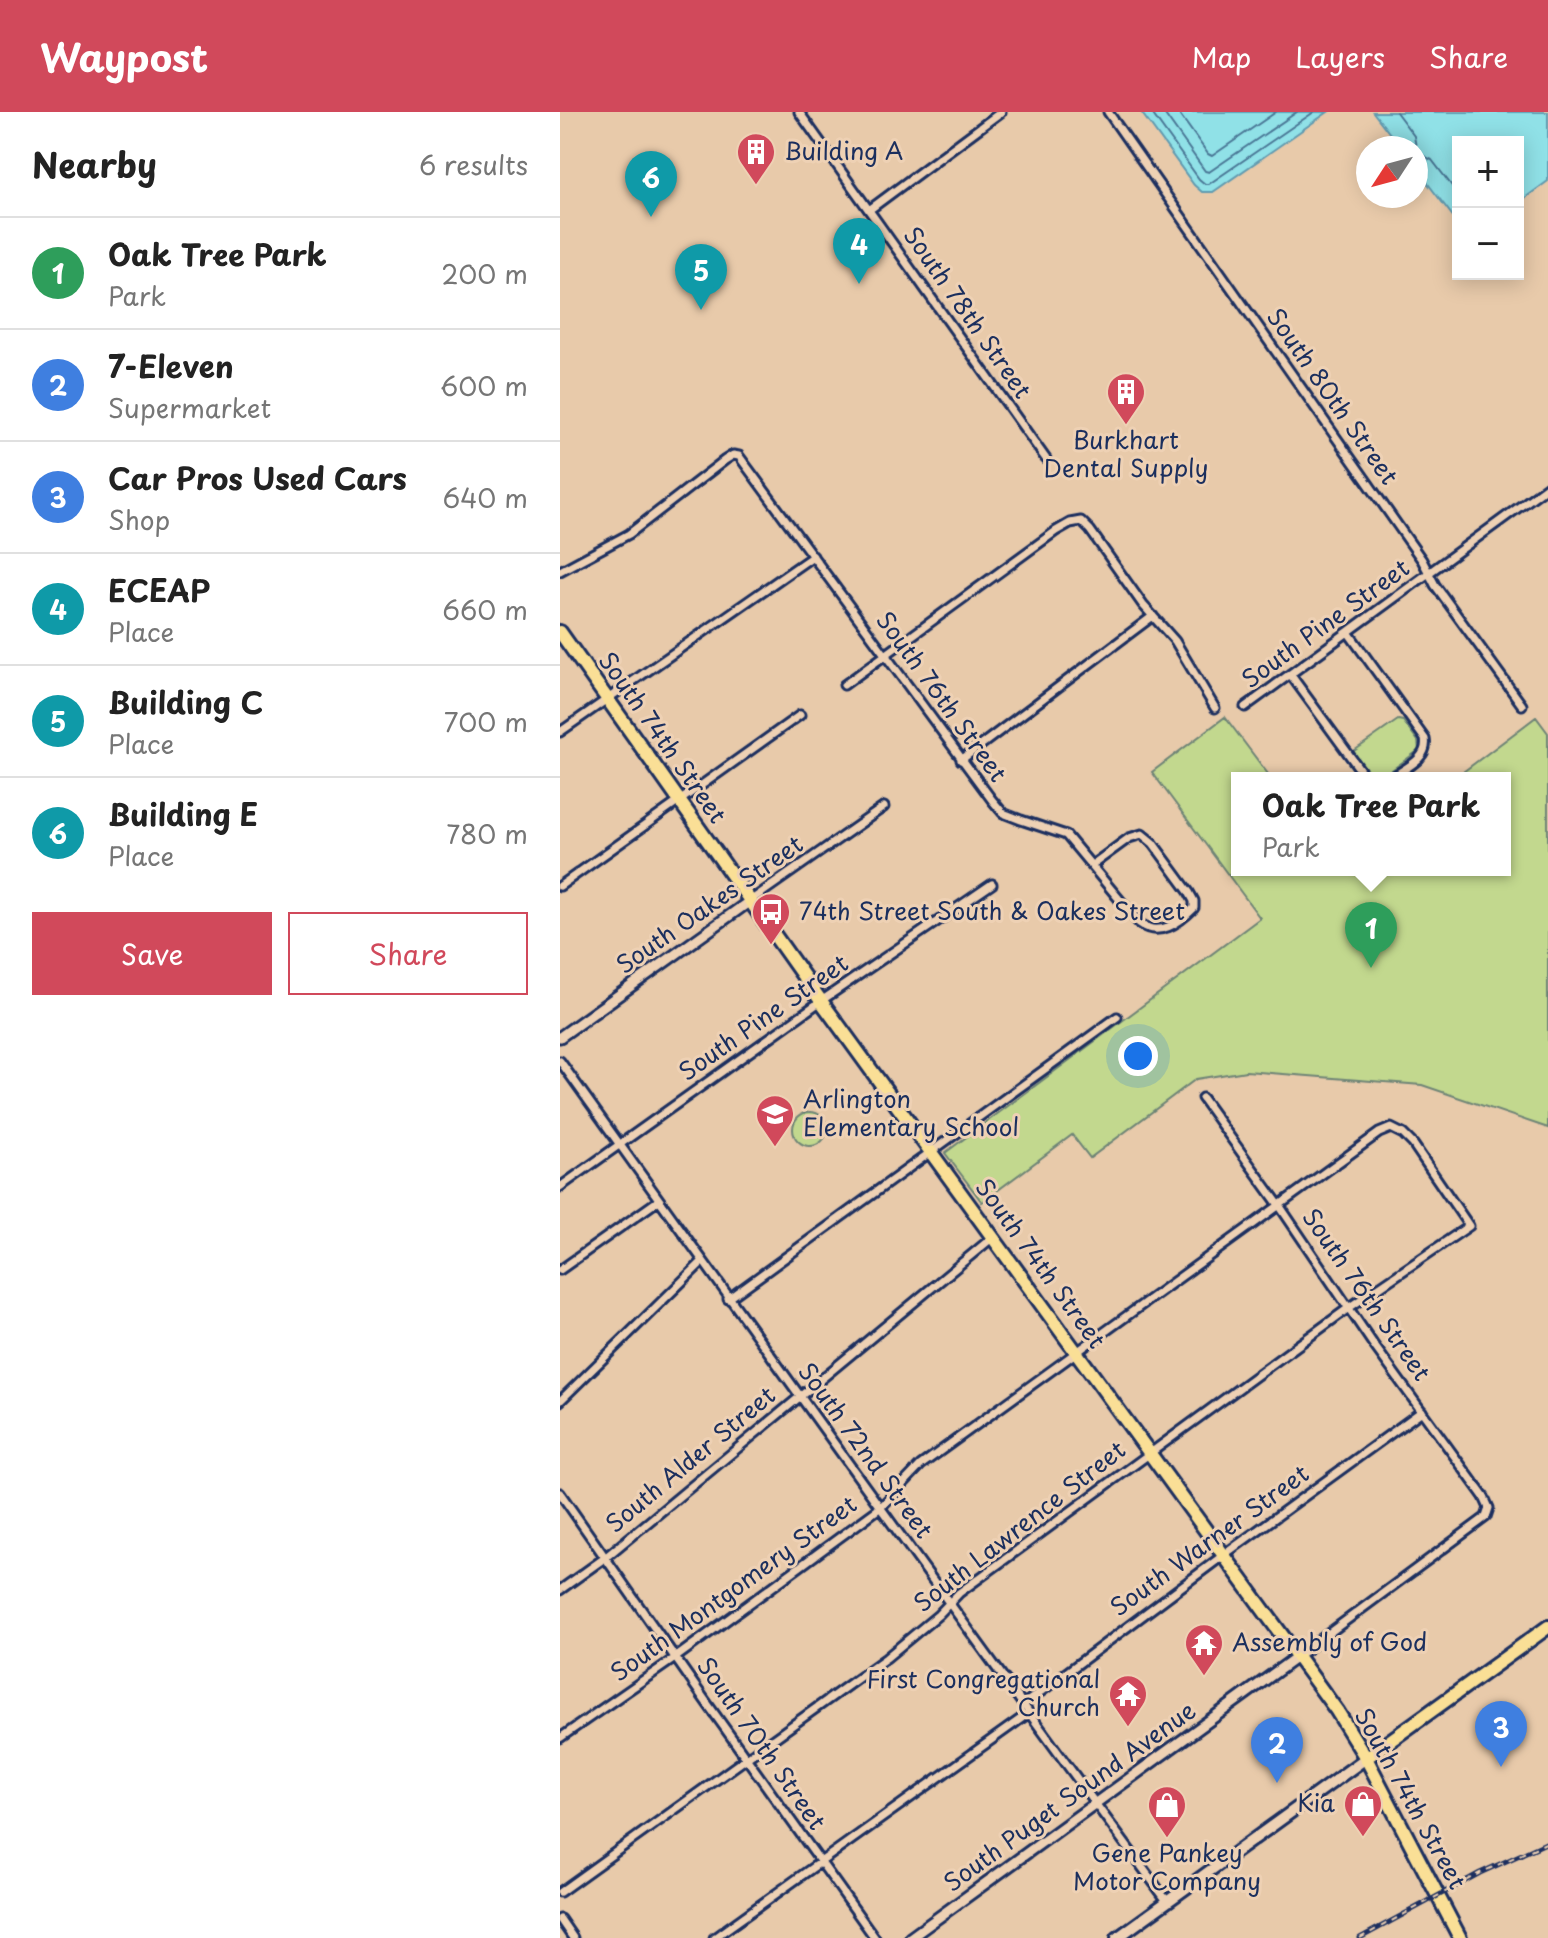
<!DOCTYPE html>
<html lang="en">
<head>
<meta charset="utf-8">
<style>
  :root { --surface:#fff; --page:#f6f6f6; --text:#222; --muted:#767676; --line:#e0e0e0; --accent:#d1495b }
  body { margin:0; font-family:"Playpen Sans",sans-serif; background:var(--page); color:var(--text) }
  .controls { position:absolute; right:24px; top:24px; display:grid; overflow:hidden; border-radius:0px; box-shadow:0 4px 20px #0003 }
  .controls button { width:72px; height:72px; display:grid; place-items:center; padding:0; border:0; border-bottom:2px solid var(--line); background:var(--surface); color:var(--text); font:40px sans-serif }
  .compass { position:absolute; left:796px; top:24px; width:72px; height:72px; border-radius:50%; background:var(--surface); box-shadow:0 4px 20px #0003; rotate:234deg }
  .you { position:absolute; left:578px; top:944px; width:28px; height:28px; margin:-20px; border:6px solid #fff; border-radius:50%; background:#1a73e8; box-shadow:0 0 0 12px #1a73e833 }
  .badge { display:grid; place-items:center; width:52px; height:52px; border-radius:50%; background:var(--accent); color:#fff; font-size:26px; font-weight:700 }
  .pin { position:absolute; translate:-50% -66px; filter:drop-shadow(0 2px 4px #0008) }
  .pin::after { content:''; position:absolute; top:42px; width:28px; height:24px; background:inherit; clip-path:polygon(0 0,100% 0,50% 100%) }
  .popup { position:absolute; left:671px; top:660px; width:280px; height:104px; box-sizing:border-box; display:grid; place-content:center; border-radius:0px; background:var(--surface); filter:drop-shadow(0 2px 6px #0005); font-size:26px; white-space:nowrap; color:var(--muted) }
  .popup b { font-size:30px; color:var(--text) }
  .popup::after { content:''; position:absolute; left:50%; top:100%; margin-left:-16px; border:16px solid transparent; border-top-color:var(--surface) }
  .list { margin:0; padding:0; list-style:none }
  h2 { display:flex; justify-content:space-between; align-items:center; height:104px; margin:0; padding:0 32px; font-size:34px }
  h2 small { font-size:26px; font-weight:400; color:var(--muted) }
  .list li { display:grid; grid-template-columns:52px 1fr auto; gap:24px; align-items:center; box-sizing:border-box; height:112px; padding:0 32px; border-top:2px solid var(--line) }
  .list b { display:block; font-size:30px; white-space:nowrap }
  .list p { margin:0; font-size:26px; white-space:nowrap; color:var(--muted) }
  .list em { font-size:26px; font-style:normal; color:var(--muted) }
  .actions { display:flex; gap:16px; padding:24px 32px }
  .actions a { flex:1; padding:18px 0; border:2px solid var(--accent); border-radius:0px; text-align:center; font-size:28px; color:var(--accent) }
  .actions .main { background:var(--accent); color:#fff }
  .map { position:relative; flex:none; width:988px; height:1826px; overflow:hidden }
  header { display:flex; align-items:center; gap:48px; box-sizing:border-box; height:112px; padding:0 40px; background:var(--accent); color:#fff }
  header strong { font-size:38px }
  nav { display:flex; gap:44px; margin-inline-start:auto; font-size:28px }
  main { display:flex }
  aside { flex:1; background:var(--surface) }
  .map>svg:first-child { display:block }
</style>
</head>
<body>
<header>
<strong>Waypost</strong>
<nav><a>Map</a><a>Layers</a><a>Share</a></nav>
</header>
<main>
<aside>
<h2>Nearby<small>6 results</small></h2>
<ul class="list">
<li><span class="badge" style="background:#2e9e5b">1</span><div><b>Oak Tree Park</b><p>Park</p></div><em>200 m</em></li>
<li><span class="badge" style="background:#3f7fe0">2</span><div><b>7-Eleven</b><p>Supermarket</p></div><em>600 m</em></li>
<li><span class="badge" style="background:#3f7fe0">3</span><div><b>Car Pros Used Cars</b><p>Shop</p></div><em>640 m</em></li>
<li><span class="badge" style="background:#0f9aa8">4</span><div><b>ECEAP</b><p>Place</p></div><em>660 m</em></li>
<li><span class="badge" style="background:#0f9aa8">5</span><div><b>Building C</b><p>Place</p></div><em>700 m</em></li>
<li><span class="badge" style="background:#0f9aa8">6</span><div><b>Building E</b><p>Place</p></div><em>780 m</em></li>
</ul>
<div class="actions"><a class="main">Save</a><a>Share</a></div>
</aside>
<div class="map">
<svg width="988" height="1826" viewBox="0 0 988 1826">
  <rect width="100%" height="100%" fill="#e8caaa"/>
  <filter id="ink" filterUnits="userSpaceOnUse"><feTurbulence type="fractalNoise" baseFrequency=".0125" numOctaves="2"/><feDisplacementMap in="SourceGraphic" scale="16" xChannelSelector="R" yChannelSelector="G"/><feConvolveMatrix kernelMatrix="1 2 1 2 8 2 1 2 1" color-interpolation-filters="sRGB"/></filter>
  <g filter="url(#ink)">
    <!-- green -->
    <path fill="#c2d88e" stroke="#6e8476" stroke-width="2" d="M665 605 711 666H677V758H945V666H895L976 605 988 621V1016L862 973 686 959 636 967 530 1046 512 1023 422 1090 385 1041 700 806 592 660Z
      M838 608 843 609 858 629 859 638 821 666H809L791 641Z
      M233 1017a17 17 0 1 1 34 0a17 17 0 1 1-34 0Z"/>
    <!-- water -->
    <path fill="#90e1e7" stroke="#619ab0" stroke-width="2" d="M581 0H768L653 80H642L634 73Z
      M813 0H988V69L958 91V30H898V111L856 56V36H841Z"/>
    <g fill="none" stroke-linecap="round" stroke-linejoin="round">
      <!-- shore -->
      <path stroke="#4a7695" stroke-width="2" d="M591 0 639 67 645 72H649L754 0
        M603 0 645 59 649 60 737 0
        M618 0 648 42 652 44 716 0
        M836 0 854 24 857 41 872 48 898 82"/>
      <!-- minor casing -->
      <g stroke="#1b2f5e" stroke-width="13">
        <path id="minor" d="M239 0 486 347
          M548 0 862 448 875 473 962 593
          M309 98 441 0
          M0 459 69 422 165 348 173 343 179 344 432 688 443 701 461 708 506 723 579 811C599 826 619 811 634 796V789L629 780 593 731 582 722 569 726 532 753
          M788 520 865 627C869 647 845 656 831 666
          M730 562 806 666
          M284 573 496 419 510 411 521 409 530 418 583 493 615 529 655 596
          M685 595 988 374
          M0 620 253 444
          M401 648 593 504
          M0 774 240 603
          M190 789 324 695
          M0 949C201 1230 402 1511 607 1789
          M642 986 719 1093 813 1232 924 1385 929 1396 926 1405 738 1544
          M0 1075 261 889 432 772
          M0 1158 99 1088
          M168 1187 557 905
          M0 1289 142 1150
          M0 1381 149 1594 315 1826
          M0 1478 46 1445 433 1125
          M463 1593 665 1442 862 1299
          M0 1626 115 1546 321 1395 361 1353 819 1021 831 1016 843 1022 853 1032 909 1114 790 1195 399 1481 378 1503 326 1546 0 1780
          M0 1807 13 1826
          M154 1826 469 1601"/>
      </g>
      <!-- tertiary casing -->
      <g stroke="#1b2f5e" stroke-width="15">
        <path id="tertiary" d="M0 925 190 789
          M350 1826 738 1544"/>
      </g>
      <!-- secondary casing -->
      <g stroke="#1b2f5e" stroke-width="16">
        <path id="secondary" d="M557 1826 806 1646"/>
      </g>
      <!-- primary casing -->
      <g stroke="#1b2f5e" stroke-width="18">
        <path id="primary" d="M0 520 261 889 777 1599 806 1646 900 1826
          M806 1646 988 1515"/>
      </g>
      <!-- minor -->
      <use href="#minor" stroke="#eed1b4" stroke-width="7"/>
      <!-- tertiary -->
      <use href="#tertiary" stroke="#eed1b4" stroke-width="9"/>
      <!-- secondary -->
      <use href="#secondary" stroke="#eed1b4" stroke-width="10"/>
      <!-- primary -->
      <use href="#primary" stroke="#fadf96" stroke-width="12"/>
      <!-- rail casing -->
      <g stroke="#1b2f5e" stroke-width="5">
        <path id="rail" d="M800 1826 920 1761 988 1730"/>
      </g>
      <!-- rail -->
      <use href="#rail" stroke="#eed1b4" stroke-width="2" stroke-dasharray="6" stroke-linecap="butt"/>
    </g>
  </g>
  <!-- icons -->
  <defs>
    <g id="building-pin" transform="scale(2)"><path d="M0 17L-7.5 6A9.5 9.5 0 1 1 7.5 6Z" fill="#d1495b" stroke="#eed1b4"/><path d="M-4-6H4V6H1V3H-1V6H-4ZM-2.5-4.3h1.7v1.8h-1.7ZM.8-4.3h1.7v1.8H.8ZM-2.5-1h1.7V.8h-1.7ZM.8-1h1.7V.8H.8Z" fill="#fff"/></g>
    <g id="bus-pin" transform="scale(2)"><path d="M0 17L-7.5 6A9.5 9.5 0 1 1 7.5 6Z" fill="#d1495b" stroke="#eed1b4"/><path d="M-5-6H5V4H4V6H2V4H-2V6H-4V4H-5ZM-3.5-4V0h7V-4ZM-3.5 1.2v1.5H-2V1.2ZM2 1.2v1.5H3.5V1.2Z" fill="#fff"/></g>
    <g id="school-pin" transform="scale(2)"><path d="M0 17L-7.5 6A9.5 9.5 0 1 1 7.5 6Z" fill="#d1495b" stroke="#eed1b4"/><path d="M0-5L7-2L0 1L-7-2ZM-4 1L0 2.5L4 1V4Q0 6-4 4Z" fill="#fff"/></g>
    <g id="temple-pin" transform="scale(2)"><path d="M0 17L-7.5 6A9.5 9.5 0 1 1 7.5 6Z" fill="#d1495b" stroke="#eed1b4"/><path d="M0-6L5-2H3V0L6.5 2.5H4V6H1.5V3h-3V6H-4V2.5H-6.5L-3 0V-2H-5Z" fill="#fff"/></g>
    <g id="shop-pin" transform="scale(2)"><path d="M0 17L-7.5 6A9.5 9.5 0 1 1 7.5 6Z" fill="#d1495b" stroke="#eed1b4"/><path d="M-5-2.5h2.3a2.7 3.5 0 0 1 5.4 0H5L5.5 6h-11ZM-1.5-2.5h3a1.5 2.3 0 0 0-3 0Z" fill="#fff"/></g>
  </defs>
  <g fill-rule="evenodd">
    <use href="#building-pin" x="196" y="40"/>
    <use href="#building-pin" x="566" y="280"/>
    <use href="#bus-pin" x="211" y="800"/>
    <use href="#school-pin" x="215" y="1002"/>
    <use href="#temple-pin" x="644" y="1531"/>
    <use href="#temple-pin" x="568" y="1582"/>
    <use href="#shop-pin" x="803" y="1692"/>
    <use href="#shop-pin" x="607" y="1693"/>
  </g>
  <g text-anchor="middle" stroke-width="6" stroke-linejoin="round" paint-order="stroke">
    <!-- poi labels -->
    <g font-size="24" fill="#1b2f5e" stroke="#eed1b4" text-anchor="start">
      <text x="224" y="48">Building A</text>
      <text x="566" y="337" text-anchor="middle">Burkhart<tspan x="566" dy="28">Dental Supply</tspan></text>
      <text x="239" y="808">74th Street South &amp; Oakes Street</text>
      <text x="243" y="996">Arlington<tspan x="243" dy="28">Elementary School</tspan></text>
      <text x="672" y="1539">Assembly of God</text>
      <text x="540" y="1576" text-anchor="end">First Congregational<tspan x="540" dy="28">Church</tspan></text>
      <text x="775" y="1700" text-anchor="end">Kia</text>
      <text x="607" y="1750" text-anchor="middle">Gene Pankey<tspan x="607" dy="28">Motor Company</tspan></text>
    </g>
    <!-- street labels -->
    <g font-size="24" fill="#1b2f5e" stroke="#eed1b4">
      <text transform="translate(407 201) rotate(55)" y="8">South 78th Street</text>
      <text transform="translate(772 285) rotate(55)" y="8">South 80th Street</text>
      <text transform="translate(766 512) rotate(-36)" y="8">South Pine Street</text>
      <text transform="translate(381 585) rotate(54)" y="8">South 76th Street</text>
      <text transform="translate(102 626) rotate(55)" y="8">South 74th Street</text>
      <text transform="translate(150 793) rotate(-35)" y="8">South Oakes Street</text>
      <text transform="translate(204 906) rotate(-35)" y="8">South Pine Street</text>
      <text transform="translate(480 1152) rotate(54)" y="8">South 74th Street</text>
      <text transform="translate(806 1183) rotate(55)" y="8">South 76th Street</text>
      <text transform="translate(305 1339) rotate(54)" y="8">South 72nd Street</text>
      <text transform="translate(131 1348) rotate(-40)" y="8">South Alder Street</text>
      <text transform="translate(460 1415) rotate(-38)" y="8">South Lawrence Street</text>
      <text transform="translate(650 1429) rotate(-36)" y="8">South Warner Street</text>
      <text transform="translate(174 1477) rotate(-36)" y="8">South Montgomery Street</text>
      <text transform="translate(201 1632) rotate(55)" y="8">South 70th Street</text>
      <text transform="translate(510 1685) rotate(-36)" y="8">South Puget Sound Avenue</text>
      <text transform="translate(850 1687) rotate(61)" y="8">South 74th Street</text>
    </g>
  </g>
</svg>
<div class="controls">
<button>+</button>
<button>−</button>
</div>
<svg class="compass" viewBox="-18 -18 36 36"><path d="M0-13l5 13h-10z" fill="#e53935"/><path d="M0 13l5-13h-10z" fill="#767676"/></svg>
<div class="you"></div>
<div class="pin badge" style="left:811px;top:856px;background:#2e9e5b">1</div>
<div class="popup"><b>Oak Tree Park</b>Park</div>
<div class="pin badge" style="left:717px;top:1671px;background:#3f7fe0">2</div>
<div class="pin badge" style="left:941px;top:1655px;background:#3f7fe0">3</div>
<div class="pin badge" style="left:299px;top:172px;background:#0f9aa8">4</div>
<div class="pin badge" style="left:141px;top:198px;background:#0f9aa8">5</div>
<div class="pin badge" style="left:91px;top:105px;background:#0f9aa8">6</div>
</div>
</main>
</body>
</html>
